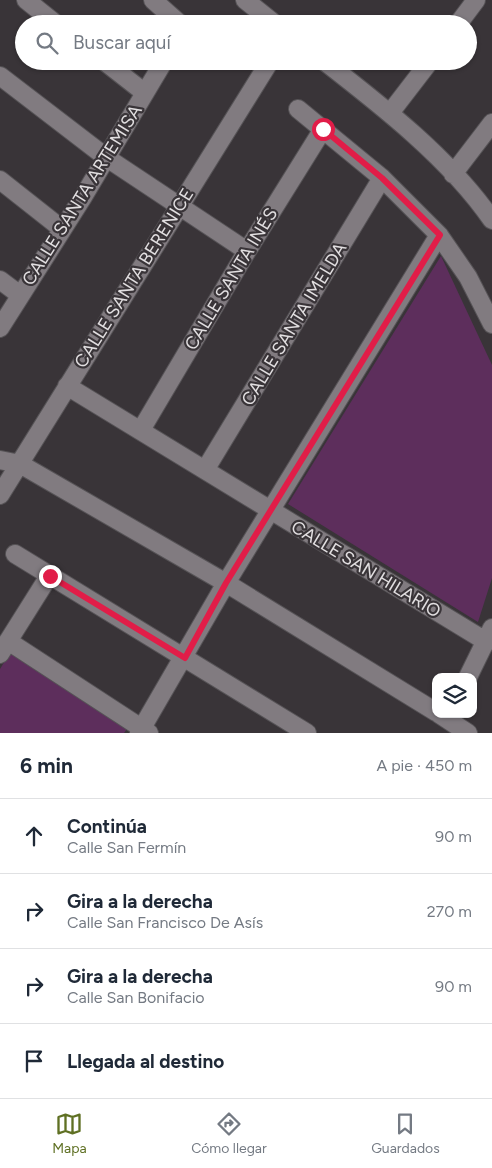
<!DOCTYPE html>
<html lang="es">
<head>
<meta charset="utf-8">
<style>
  :root { --surface:#fff; --page:#f6f6f7; --text:#1f2937; --muted:#747a83; --line:#e0e1e3; --accent:#5f7023 }
  body { margin:0; font-family:Figtree,sans-serif; background:var(--page); color:var(--text) }
  .controls { position:absolute; right:15px; bottom:15px; display:grid; overflow:hidden; border-radius:10px; box-shadow:0 1px 4px #0004 }
  .controls button { width:45px; height:45px; display:grid; place-items:center; padding:0; border:0; border-bottom:1px solid var(--line); background:var(--surface); color:var(--text); font:25px sans-serif }
  .stop { position:absolute; width:15px; height:15px; margin:-11px; border:4px solid #e11d48; border-radius:50%; background:#fff }
  .stop.end { background:#e11d48; border-color:#fff; box-shadow:0 1px 5px #0008 }
  .list { margin:0; padding:0; list-style:none }
  h2 { display:flex; justify-content:space-between; align-items:center; height:65px; margin:0; padding:0 20px; font-size:21px }
  h2 small { font-size:16px; font-weight:400; color:var(--muted) }
  .list li { display:grid; grid-template-columns:32px 1fr auto; gap:15px; align-items:center; box-sizing:border-box; height:75px; padding:0 20px; border-top:1px solid var(--line) }
  .list b { display:block; font-size:19px; white-space:nowrap }
  .list p { margin:0; font-size:16px; white-space:nowrap; color:var(--muted) }
  .list em { font-size:16px; font-style:normal; color:var(--muted) }
  .icon { flex:none; width:28px; height:28px; fill:none; stroke:currentColor; stroke-width:2; stroke-linecap:round; stroke-linejoin:round }
  .map { position:relative; flex:none; width:492px; height:733px; overflow:hidden }
  .search { position:absolute; background:var(--surface); box-shadow:0 1px 4px #0004; left:15px; right:15px; top:15px; height:55px; display:flex; align-items:center; gap:12px; box-sizing:border-box; padding:0 18px; border-radius:28px; color:var(--muted); font-size:19px }
  .sheet { height:365px; background:var(--surface) }
  nav { display:flex; justify-content:space-around; align-items:center; box-sizing:border-box; height:70px; border-top:1px solid var(--line); background:var(--surface); font-size:14px; color:var(--muted) }
  nav a { display:grid; justify-items:center; gap:2px }
  nav .on { color:var(--accent) }
  .map>svg:first-child { display:block }
</style>
</head>
<body>
<div class="map">
<svg width="492" height="733" viewBox="0 0 492 733">
  <rect width="100%" height="100%" fill="#393438"/>
  <!-- green -->
  <path fill="#5d2e5c" d="M441 256 492 365V578L478 622 288 504Z
    M11 651 129 726 124 733H0V669Z"/>
  <g fill="none" stroke-linecap="round" stroke-linejoin="round">
    <!-- minor casing -->
    <g stroke="#565356" stroke-width="20">
      <path id="minor" d="M26 0 56 24
        M153 0 180 24
        M245 0 275 24
        M458 24 476 0
        M104 61 145 93
        M324 61C382 106 450 159 492 220
        M0 76 107 158 247 251
        M298 109 382 178 439 235 468 277 492 324
        M390 113 430 61
        M453 174 492 123
        M0 180 62 229
        M0 280 20 295
        M0 328 83 197 164 61
        M67 386 487 642
        M141 430 247 251 323 129
        M0 460 20 464 226 583 436 712
        M205 470 382 178
        M0 495 270 61
        M15 554 307 733
        M8 641 149 733
        M0 654 49 576
        M468 677 492 628
        M439 714 468 733
        M139 733 226 583 439 235"/>
    </g>
    <!-- minor -->
    <use href="#minor" stroke="#817b80" stroke-width="18"/>
  </g>
  <g fill="none" stroke-linecap="round" stroke-linejoin="round">
    <!-- route -->
    <path stroke="#e11d48" stroke-width="6" d="M50 576 185 658 226 583 440 235 382 178 323 129"/>
  </g>
  <g text-anchor="middle" stroke-width="4.5" stroke-linejoin="round" paint-order="stroke">
    <!-- street labels -->
    <g font-size="18" fill="#e2dfe1" stroke="#393438">
      <text transform="translate(82 195) rotate(-58)" y="6">CALLE SANTA ARTEMISA</text>
      <text transform="translate(134 278) rotate(-58)" y="6">CALLE SANTA BERENICE</text>
      <text transform="translate(231 279) rotate(-59)" y="6">CALLE SANTA INÉS</text>
      <text transform="translate(294 324) rotate(-59)" y="6">CALLE SANTA IMELDA</text>
      <text transform="translate(366 569) rotate(31)" y="6">CALLE SAN HILARIO</text>
    </g>
  </g>
</svg>
<div class="controls">
<button><svg class="icon" aria-label="layers" viewBox="0 0 24 24"><path d="M12 4l9 5-9 5-9-5zM3 14l9 5 9-5"/></svg></button>
</div>
<div class="stop" style="left:323px;top:129px"></div>
<div class="stop end" style="left:50px;top:576px"></div>
<div class="search"><svg class="icon" aria-label="search" viewBox="0 0 24 24"><circle cx="10" cy="10" r="6"/><path d="M15 15l6 6"/></svg>Buscar aquí</div>
</div>
<section class="sheet">
<h2>6 min<small>A pie · 450 m</small></h2>
<ul class="list">
<li><svg class="icon" aria-label="ahead" viewBox="0 0 24 24"><path d="M12 20V5M6 11l6-6 6 6"/></svg><div><b>Continúa</b><p>Calle San Fermín</p></div><em>90 m</em></li>
<li><svg class="icon" aria-label="right" viewBox="0 0 24 24"><path d="M7 20v-9h11M14 6l5 5-5 5"/></svg><div><b>Gira a la derecha</b><p>Calle San Francisco De Asís</p></div><em>270 m</em></li>
<li><svg class="icon" aria-label="right" viewBox="0 0 24 24"><path d="M7 20v-9h11M14 6l5 5-5 5"/></svg><div><b>Gira a la derecha</b><p>Calle San Bonifacio</p></div><em>90 m</em></li>
<li><svg class="icon" aria-label="arrive" viewBox="0 0 24 24"><path d="M6 21V4h12l-3 4 3 4H6"/></svg><div><b>Llegada al destino</b></div></li>
</ul>
</section>
<nav>
<a class="on"><svg class="icon" aria-label="map" viewBox="0 0 24 24"><path d="M3 6l6-2 6 2 6-2v14l-6 2-6-2-6 2zM9 4v14M15 6v14"/></svg>Mapa</a>
<a><svg class="icon" aria-label="directions" viewBox="0 0 24 24"><path d="M12 3l9 9-9 9-9-9zM9 14v-3h6M13 9l2 2-2 2"/></svg>Cómo llegar</a>
<a><svg class="icon" aria-label="saved" viewBox="0 0 24 24"><path d="M7 4h10v16l-5-4-5 4z"/></svg>Guardados</a>
</nav>
</body>
</html>
